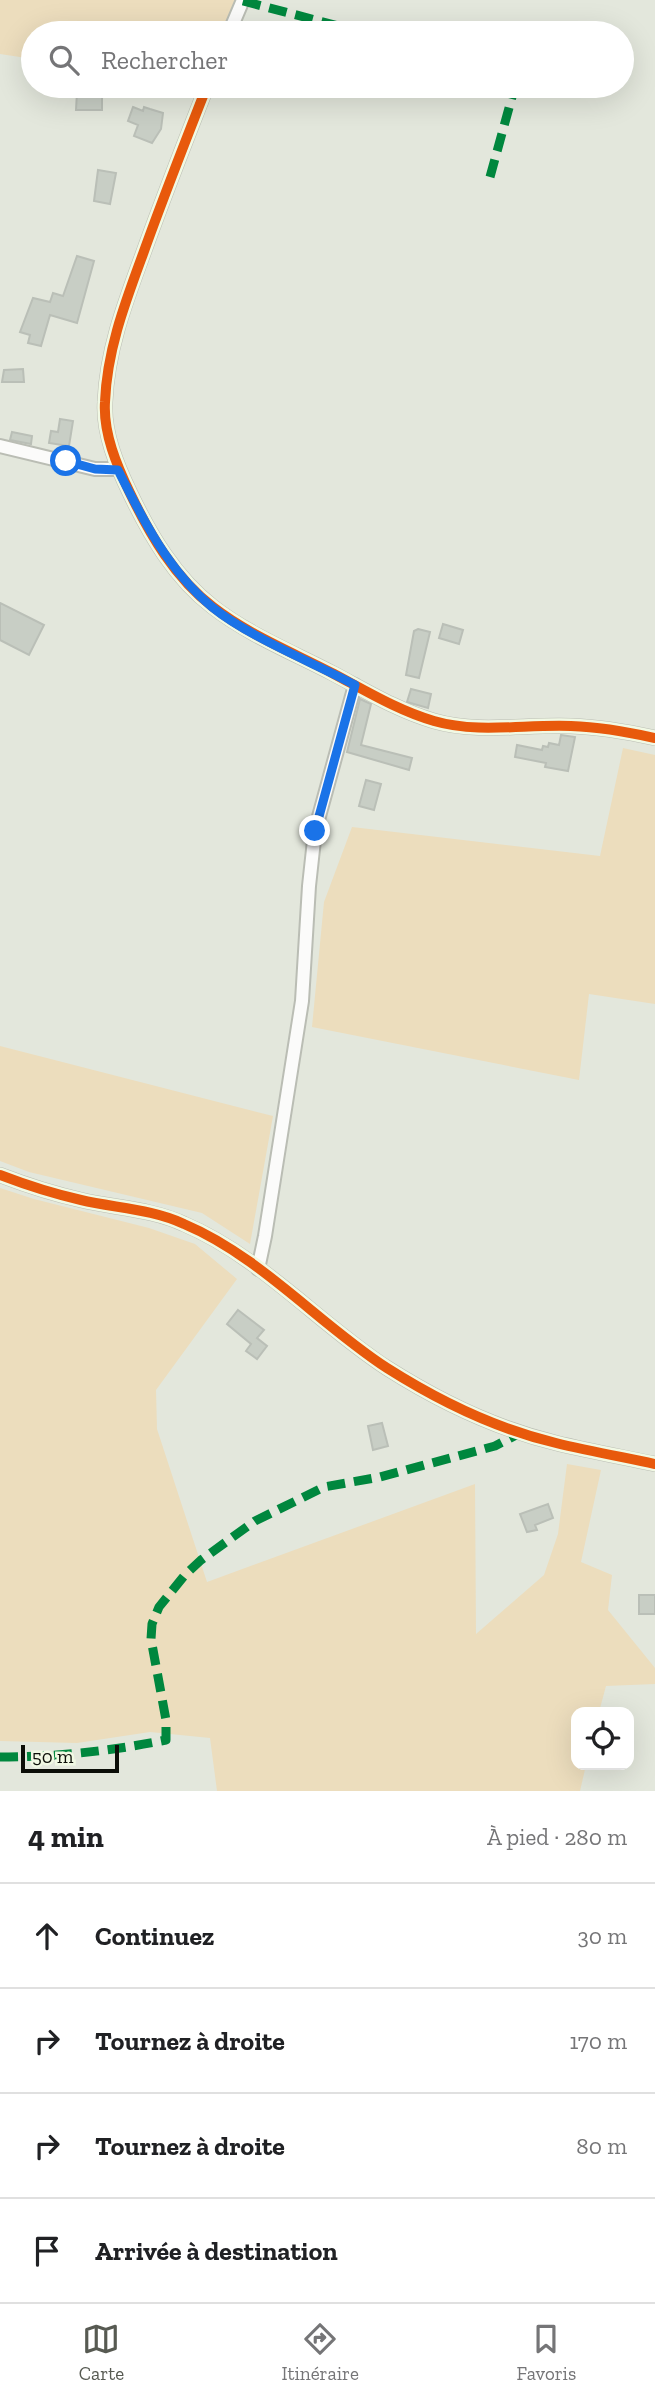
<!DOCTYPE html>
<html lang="fr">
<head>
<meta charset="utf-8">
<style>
  :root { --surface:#fff; --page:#f2f2f2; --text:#202124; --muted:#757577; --line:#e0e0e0; --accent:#575a52 }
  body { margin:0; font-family:"Zilla Slab",serif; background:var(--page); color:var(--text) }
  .controls { position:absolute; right:21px; bottom:21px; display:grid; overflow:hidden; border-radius:14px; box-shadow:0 7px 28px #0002 }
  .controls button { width:63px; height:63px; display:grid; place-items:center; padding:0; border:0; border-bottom:2px solid var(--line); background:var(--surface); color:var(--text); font:35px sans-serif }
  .scale { position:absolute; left:21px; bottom:18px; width:98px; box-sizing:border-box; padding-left:7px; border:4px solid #0c0e08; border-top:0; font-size:19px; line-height:24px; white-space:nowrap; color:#0c0e08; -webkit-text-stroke:5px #f1f9e4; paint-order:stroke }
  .stop { position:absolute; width:21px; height:21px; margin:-16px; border:5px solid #1a73e8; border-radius:50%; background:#fff }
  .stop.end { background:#1a73e8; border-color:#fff; box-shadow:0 2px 7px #0008 }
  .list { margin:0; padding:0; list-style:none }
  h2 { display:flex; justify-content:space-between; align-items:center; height:91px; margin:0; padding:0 28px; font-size:30px }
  h2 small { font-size:23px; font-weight:400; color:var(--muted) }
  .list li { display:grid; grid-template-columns:46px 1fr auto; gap:21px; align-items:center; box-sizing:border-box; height:105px; padding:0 28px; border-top:2px solid var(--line) }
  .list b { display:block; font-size:26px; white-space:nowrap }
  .list em { font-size:23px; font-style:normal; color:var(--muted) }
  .icon { flex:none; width:38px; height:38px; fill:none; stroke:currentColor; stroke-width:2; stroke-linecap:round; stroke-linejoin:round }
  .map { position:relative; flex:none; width:655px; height:1791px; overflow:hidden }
  .search { position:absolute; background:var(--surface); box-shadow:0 7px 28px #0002; left:21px; right:21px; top:21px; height:77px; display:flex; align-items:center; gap:18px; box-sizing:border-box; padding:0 24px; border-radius:38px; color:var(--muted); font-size:26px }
  .sheet { height:511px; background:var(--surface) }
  nav { display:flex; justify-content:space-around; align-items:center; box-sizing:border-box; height:98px; border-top:2px solid var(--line); background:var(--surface); font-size:19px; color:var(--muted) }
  nav a { display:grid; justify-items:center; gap:4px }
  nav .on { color:var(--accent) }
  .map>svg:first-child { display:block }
</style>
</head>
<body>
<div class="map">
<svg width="655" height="1791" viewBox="0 0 655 1791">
  <rect width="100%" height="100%" fill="#e3e7dc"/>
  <!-- green -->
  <path fill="#ecddbd" d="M0 0H236L221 33H33V59L0 54Z
    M623 748 655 755V1004L589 994 579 1080 312 1027 324 902 352 827 600 856Z
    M0 1046 273 1116 250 1244 202 1213 29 1172 0 1161Z
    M0 1188 34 1199 149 1228 195 1244 237 1279 156 1390 157 1429 207 1582 475 1484 476 1634 544 1575 558 1534 567 1464 601 1470 581 1562 612 1575 608 1610 655 1668V1684L606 1686 599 1712H576V1765H586L580 1791H217L210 1738 150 1732 77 1743 0 1741Z"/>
  <!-- building -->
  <path fill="#c8cec5" stroke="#babfb7" stroke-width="2" d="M77 92 102 93V110H76Z
    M133 107 143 111 144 107 150 109 163 113 161 129 152 143 134 136 138 125 128 121Z
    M98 170 116 173 110 204 94 201Z
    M77 256 94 261 77 323 50 315 41 346 28 343 30 335 20 332 33 298 50 302 53 293 63 296Z
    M23 369 24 382H2L4 370Z
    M60 419 73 421 69 446 49 443 51 431 58 432Z
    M12 432 32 436 31 444 10 440Z
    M0 603 44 625 29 655 0 640Z
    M443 624 463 630 459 644 439 638Z
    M418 629 430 632 419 678 406 675 414 631Z
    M411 689 431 694 428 708 407 702Z
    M360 699 371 704 361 745 412 758 409 770 347 752Z
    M561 735 575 737 568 771 545 767 546 763 515 757 517 745 542 750 543 746 548 747 549 743 559 745Z
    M366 780 381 784 374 810 359 806Z
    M238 1310 264 1330 257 1338 267 1346 257 1359 246 1351 251 1344 227 1324Z
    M382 1423 388 1446 373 1450 368 1426Z
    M548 1504 553 1518 535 1525 537 1530 527 1532 520 1514Z
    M639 1595H655V1614H639Z"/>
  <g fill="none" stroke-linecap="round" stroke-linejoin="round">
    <!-- minor casing -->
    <g stroke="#babdb4" stroke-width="16">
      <path id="minor" d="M229 33 243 0
        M207 86C185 142 163 198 143 254 125 303 107 350 105 402 103 433 117 466 130 493 150 535 175 578 213 607 249 635 294 653 334 674 366 691 399 711 434 721 479 734 525 724 571 726 599 727 628 732 655 738
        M0 446 95 469H118
        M0 1175C26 1185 54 1194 81 1200 115 1208 152 1209 184 1224 260 1256 319 1324 387 1368 439 1401 497 1429 556 1443 589 1451 622 1457 655 1464
        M258 1269 265 1236 302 1001 309 886 315 831 355 685"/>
    </g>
    <!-- minor -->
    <use href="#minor" stroke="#fbfbfa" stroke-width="12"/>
    <!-- quiet -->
    <path stroke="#00873e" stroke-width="9" stroke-dasharray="18 9" stroke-linecap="butt" d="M243 1 365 33
      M490 177 515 86
      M0 1757C56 1757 111 1751 166 1740V1720L151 1639 152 1624 159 1607 184 1576 201 1560 255 1521 324 1487 380 1477 495 1446 520 1433"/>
    <!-- cycleway casing -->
    <g stroke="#f1f9e4" stroke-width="15">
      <path id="cycleway" d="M207 86C185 142 163 198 143 254 125 303 107 350 105 402 103 433 117 466 130 493 150 535 175 578 213 607 249 635 294 653 334 674 366 691 399 711 434 721 479 734 525 724 571 726 599 727 628 732 655 738
        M0 1175C26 1185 54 1194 81 1200 115 1208 152 1209 184 1224 260 1256 319 1324 387 1368 439 1401 497 1429 556 1443 589 1451 622 1457 655 1464"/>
    </g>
    <!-- cycleway -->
    <use href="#cycleway" stroke="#e8590c" stroke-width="10"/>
  </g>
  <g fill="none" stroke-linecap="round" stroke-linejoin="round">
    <!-- route -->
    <path stroke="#1a73e8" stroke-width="9" d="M66 461 95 469 118 470C143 520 168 570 212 607 249 637 312 662 355 685L315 831"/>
  </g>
</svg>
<div class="controls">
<button><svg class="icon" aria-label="locate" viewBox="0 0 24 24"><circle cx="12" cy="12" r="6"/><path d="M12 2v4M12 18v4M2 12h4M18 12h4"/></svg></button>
</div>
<div class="scale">50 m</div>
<div class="stop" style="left:66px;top:461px"></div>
<div class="stop end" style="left:315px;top:831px"></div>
<div class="search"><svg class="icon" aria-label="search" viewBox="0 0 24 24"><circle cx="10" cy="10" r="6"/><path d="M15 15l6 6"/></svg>Rechercher</div>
</div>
<section class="sheet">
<h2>4 min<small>À pied · 280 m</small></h2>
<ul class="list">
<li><svg class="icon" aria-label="ahead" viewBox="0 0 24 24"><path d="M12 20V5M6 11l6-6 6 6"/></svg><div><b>Continuez</b></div><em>30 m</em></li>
<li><svg class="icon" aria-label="right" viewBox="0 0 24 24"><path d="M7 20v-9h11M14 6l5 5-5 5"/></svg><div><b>Tournez à droite</b></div><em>170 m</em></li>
<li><svg class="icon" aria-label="right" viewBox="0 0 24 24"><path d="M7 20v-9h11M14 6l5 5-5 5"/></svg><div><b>Tournez à droite</b></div><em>80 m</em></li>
<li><svg class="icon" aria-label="arrive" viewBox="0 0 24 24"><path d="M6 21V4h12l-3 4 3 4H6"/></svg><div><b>Arrivée à destination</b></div></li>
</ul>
</section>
<nav>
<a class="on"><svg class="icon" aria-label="map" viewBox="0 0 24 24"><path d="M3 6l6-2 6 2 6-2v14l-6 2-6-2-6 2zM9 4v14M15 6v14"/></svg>Carte</a>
<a><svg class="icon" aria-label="directions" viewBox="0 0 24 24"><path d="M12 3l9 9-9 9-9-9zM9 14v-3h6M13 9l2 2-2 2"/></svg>Itinéraire</a>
<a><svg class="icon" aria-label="saved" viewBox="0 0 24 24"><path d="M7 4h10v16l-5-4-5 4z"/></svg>Favoris</a>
</nav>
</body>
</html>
